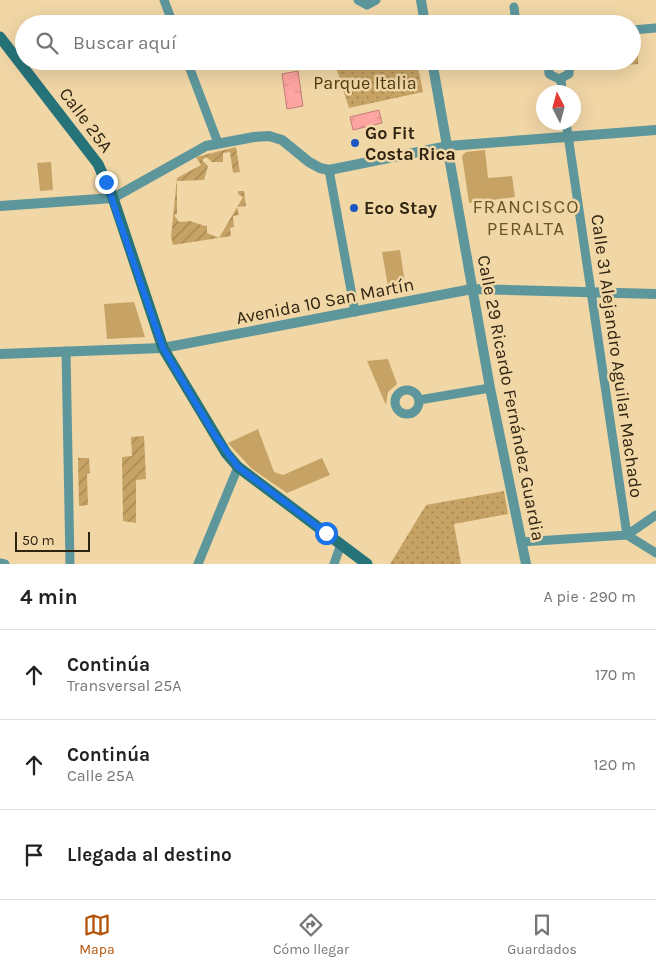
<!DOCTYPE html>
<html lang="es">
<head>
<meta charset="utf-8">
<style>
  :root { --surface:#fff; --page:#f2f2f2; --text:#222; --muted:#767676; --line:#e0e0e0; --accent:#b45309 }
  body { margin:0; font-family:Karla,sans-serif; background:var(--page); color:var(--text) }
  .compass { position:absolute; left:536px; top:85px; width:45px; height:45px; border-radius:50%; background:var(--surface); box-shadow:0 5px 20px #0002; rotate:354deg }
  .scale { position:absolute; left:15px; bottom:12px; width:75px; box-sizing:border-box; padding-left:5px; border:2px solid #2e2411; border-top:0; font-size:14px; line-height:18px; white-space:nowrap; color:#2e2411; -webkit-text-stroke:4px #f1d6a6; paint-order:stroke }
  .stop { position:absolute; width:15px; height:15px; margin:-11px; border:4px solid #1a73e8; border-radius:50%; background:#fff }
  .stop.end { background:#1a73e8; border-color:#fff; box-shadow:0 1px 5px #0008 }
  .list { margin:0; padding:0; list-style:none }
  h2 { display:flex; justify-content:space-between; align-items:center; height:65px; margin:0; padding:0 20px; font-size:21px }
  h2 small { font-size:16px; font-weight:400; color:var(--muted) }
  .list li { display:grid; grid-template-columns:32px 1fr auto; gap:15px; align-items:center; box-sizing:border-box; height:90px; padding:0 20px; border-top:1px solid var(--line) }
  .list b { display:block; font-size:19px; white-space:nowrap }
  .list p { margin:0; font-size:16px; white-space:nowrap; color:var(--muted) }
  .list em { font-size:16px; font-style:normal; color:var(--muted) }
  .icon { flex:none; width:28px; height:28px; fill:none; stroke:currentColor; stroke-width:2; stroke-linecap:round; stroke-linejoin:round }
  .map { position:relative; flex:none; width:656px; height:564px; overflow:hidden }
  .search { position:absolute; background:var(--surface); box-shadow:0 5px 20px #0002; left:15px; right:15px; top:15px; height:55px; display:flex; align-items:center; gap:12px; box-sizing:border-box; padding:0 18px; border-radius:28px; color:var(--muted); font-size:19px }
  .sheet { height:335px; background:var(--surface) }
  nav { display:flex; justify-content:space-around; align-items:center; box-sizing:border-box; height:70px; border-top:1px solid var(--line); background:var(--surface); font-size:14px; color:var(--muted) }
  nav a { display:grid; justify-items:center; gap:2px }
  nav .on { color:var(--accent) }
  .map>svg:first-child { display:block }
</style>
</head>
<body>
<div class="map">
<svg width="656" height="564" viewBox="0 0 656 564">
  <defs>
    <pattern id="park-dots" width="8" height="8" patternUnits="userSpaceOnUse" patternTransform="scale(1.25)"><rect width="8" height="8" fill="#c6a364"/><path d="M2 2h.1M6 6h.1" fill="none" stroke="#a18551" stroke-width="1.8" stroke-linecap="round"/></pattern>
    <pattern id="garden-furrows" width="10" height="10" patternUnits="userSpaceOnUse" patternTransform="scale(1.25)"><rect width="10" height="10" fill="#c6a364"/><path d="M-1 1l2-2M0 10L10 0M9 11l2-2" fill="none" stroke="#a18551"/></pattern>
    <pattern id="water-ripples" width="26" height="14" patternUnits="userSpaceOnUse" patternTransform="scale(1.25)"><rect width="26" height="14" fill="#fea4a1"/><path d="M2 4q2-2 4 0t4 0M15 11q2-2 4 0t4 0" fill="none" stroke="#da8d8a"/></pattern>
  </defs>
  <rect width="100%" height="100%" fill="#f1d6a6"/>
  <!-- grass -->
  <path fill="#c6a364" d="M485 150 488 178 512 176 515 197 469 203 462 156 466 152Z
    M51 162 53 190 40 191 37 163Z
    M400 250 406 290 389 292 382 252Z
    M134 302 145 337 107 339 104 304Z
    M388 359 397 384 388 392 386 405 367 361Z
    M258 429 274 472 283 475 322 458 330 475 287 493 252 469 228 443Z"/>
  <!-- park -->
  <path fill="url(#park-dots)" d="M334 61H417L423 92 349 108Z
    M504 491 508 514 454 524 461 564H390L426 505Z"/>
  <!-- garden -->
  <path fill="url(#garden-furrows)" d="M638 56V64L574 70 573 61H632V57Z
    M236 147 240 172 233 173 230 152 223 153V162H212L206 157 202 160 208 166 204 180 177 181V214L174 215 179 222 190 221 205 226 207 225V233L219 238 243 197 238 194V191H244L246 206 237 207 239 215 233 216 234 227 230 228 231 236 173 245 171 237 177 178 201 165 196 157Z
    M144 436 146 479 136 480V523L123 521 122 457 132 456 131 437Z
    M78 458H89L90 473 87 474 88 505 79 506Z"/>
  <!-- water -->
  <path fill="url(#water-ripples)" stroke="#c07e76" d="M298 71 303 106 287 109 282 74Z
    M379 110 382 123 353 130 350 117Z"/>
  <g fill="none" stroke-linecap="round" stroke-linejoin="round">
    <!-- minor -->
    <path stroke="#5d979c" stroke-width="9" d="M164 0 173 24
      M358 0 367 5 376 0
      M514 7 516 24
      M632 30 656 28
      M187 61 218 143
      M548 61 549 74 559 79 569 74 570 61
      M561 79 562 92
      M566 122 627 535 656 553
      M329 170 355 312
      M66 351 70 564
      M395 402a12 12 0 1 1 24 0a12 12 0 1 1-24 0Z
      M419 400 490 388
      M521 542 627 535 656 515
      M0 563 5 564
      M198 564 238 467
      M334 564 341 544"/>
    <!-- tertiary -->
    <path stroke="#5d979c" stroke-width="10" d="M421 0 425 24
      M432 61 490 388 526 564
      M0 206 113 198 206 146 254 137 269 136 282 140 309 162 320 168 329 170 448 146 656 130
      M0 354 163 348 472 289 656 294"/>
    <!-- secondary -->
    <path stroke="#267379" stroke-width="11" d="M0 37 98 164 113 198 163 348 226 453 238 467 367 564"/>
  </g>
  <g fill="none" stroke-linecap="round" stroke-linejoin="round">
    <!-- route -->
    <path stroke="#1a73e8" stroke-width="6" d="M106 182 163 348 214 434 238 467 326 533"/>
  </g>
  <!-- markers -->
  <g fill="#1d55c1" stroke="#f1d6a6" stroke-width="2">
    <circle cx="355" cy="143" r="5"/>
    <circle cx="354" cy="208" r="5"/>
  </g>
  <g text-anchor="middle" stroke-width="5" stroke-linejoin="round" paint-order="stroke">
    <!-- park labels -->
    <g font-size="18" fill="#513c0f" stroke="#f1d6a6">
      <text x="365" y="89">Parque Italia</text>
    </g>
    <!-- street labels -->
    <g font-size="18" fill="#2e2411" stroke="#f1d6a6">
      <text transform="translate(86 120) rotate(53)" y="6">Calle 25A</text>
      <text transform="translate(325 301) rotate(-11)" y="6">Avenida 10 San Martín</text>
      <text transform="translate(617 356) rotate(82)" y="6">Calle 31 Alejandro Aguilar Machado</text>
      <text transform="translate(511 398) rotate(79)" y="6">Calle 29 Ricardo Fernández Guardia</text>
    </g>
    <!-- poi labels -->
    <g font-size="18" font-weight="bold" fill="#2e2411" stroke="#f1d6a6" text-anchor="start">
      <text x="365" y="139">Go Fit<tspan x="365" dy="21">Costa Rica</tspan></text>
      <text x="364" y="214">Eco Stay</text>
    </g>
    <!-- neighbourhood labels -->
    <g font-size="19" letter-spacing="1" fill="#6b5427" stroke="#f1d6a6">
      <text x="526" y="213">FRANCISCO<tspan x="526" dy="22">PERALTA</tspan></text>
    </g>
  </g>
</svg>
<svg class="compass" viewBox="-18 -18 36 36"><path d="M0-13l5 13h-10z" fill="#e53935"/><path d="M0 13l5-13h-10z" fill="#767676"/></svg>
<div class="scale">50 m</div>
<div class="stop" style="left:326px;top:533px"></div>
<div class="stop end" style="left:106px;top:182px"></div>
<div class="search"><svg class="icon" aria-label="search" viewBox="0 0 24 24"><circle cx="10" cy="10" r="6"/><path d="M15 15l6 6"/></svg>Buscar aquí</div>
</div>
<section class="sheet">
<h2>4 min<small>A pie · 290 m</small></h2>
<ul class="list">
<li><svg class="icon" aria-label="ahead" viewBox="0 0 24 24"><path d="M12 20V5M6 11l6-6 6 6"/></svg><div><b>Continúa</b><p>Transversal 25A</p></div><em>170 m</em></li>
<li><svg class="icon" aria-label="ahead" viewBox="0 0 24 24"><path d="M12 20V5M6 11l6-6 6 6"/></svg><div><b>Continúa</b><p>Calle 25A</p></div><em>120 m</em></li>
<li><svg class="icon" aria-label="arrive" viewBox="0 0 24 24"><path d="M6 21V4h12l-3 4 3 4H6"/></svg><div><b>Llegada al destino</b></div></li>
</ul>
</section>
<nav>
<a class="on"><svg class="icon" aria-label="map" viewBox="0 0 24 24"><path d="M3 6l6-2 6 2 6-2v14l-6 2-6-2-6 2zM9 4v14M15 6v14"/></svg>Mapa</a>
<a><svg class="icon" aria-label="directions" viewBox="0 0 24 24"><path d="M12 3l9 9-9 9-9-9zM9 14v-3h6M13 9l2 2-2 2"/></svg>Cómo llegar</a>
<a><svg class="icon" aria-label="saved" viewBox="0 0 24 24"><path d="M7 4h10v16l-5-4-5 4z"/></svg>Guardados</a>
</nav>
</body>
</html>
